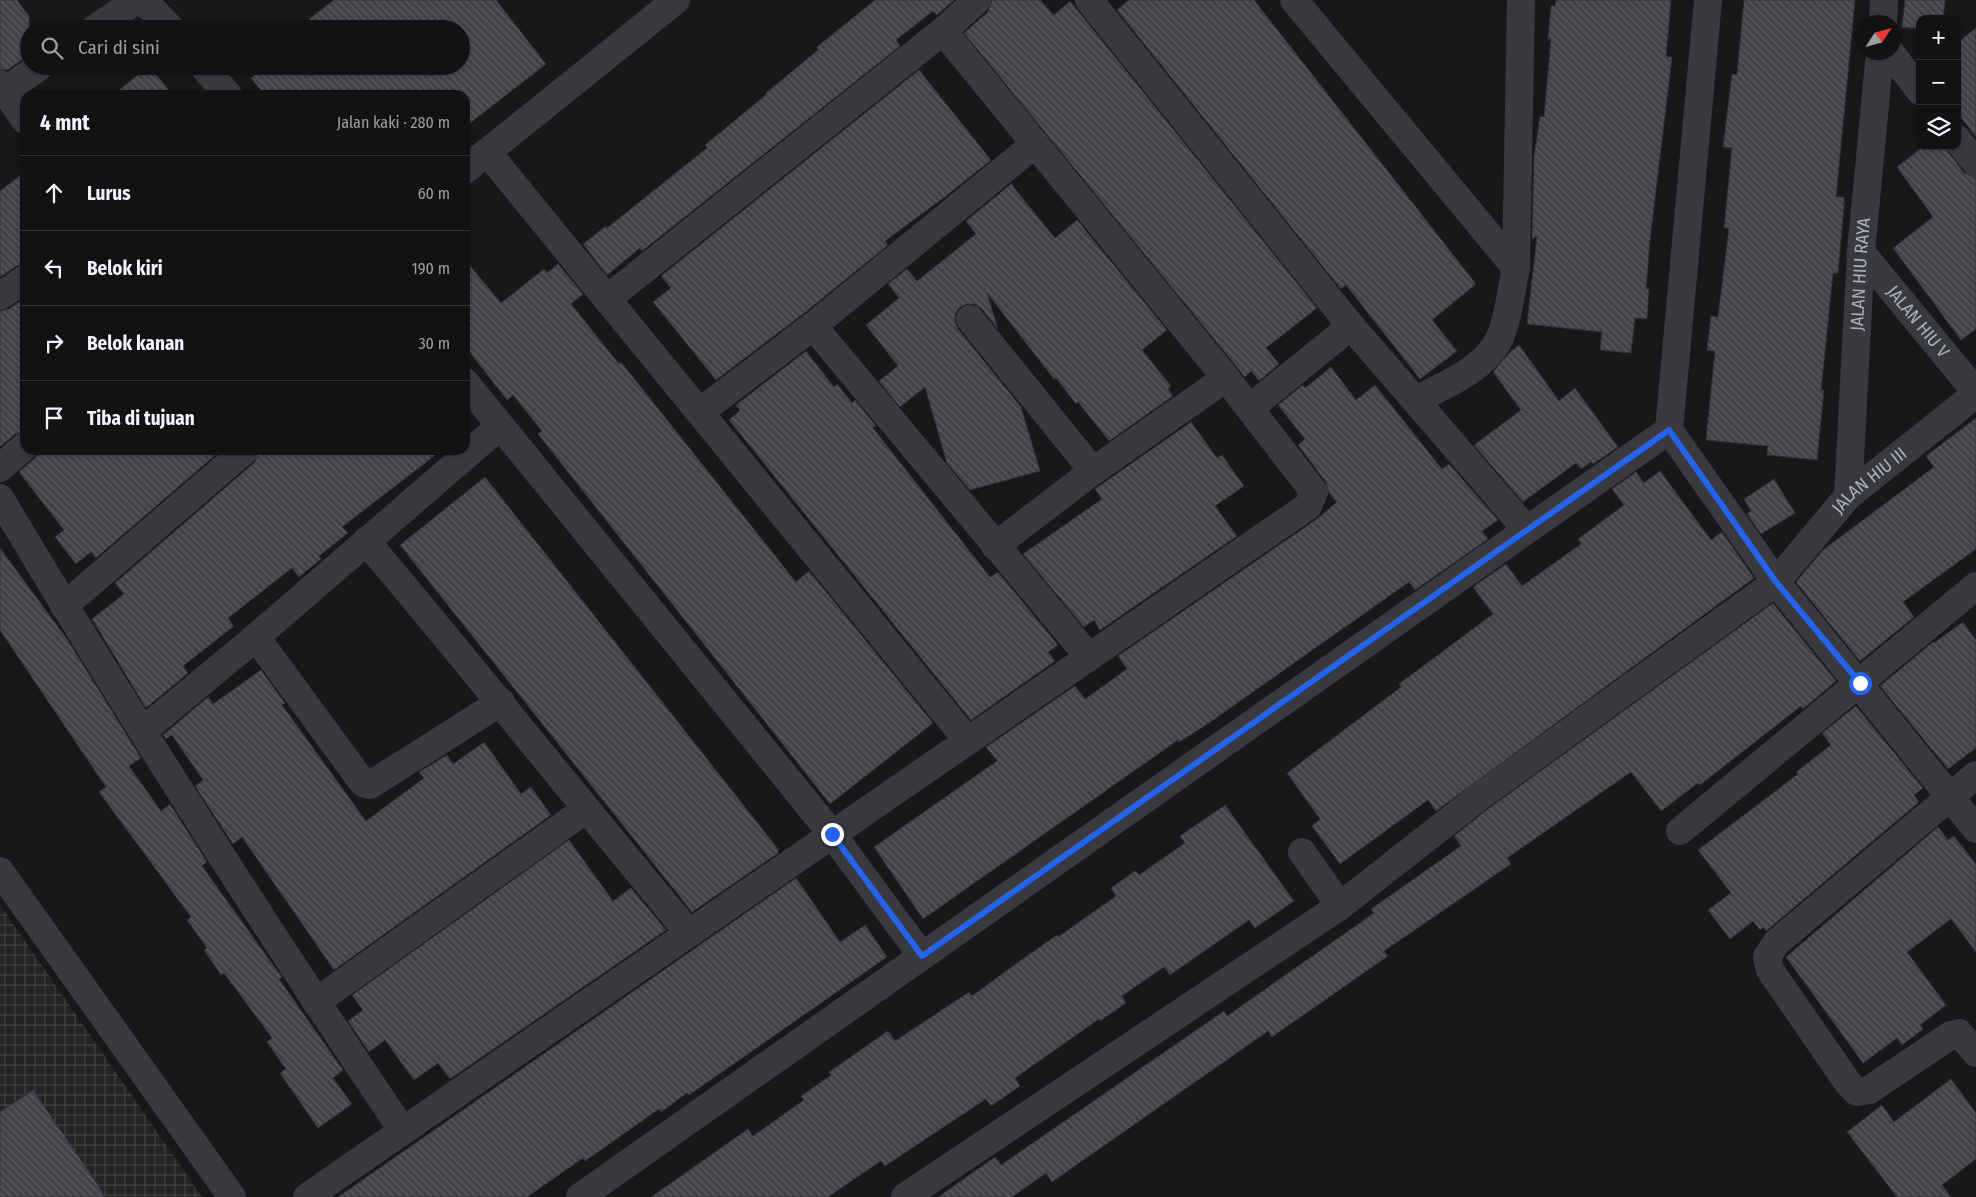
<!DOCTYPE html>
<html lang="id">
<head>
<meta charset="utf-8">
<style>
  :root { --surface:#121214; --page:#1f2022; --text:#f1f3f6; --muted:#9c9ea0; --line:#313234 }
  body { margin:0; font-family:"Fira Sans Condensed",sans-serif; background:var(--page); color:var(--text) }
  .controls { position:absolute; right:15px; top:15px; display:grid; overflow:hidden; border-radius:10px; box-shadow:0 1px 4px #0004 }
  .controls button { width:45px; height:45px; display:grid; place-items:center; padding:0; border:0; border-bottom:1px solid var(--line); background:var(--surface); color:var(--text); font:25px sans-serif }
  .compass { position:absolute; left:1856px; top:15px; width:45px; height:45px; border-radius:50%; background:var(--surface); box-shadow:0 1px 4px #0004; rotate:54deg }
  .stop { position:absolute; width:15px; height:15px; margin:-11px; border:4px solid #2563eb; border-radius:50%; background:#fff }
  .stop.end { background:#2563eb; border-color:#fff; box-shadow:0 1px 5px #0008 }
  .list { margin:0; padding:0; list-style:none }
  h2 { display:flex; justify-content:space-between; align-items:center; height:65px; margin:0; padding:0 20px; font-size:21px }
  h2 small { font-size:16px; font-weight:400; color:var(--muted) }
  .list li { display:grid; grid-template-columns:32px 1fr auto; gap:15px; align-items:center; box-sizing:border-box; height:75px; padding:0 20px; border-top:1px solid var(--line) }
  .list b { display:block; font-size:19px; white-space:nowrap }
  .list em { font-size:16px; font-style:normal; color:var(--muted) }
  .icon { flex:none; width:28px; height:28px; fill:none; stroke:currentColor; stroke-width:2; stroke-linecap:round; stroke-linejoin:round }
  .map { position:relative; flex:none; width:1976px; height:1197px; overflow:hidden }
  .search { position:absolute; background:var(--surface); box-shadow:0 1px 4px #0004; left:20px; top:20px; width:450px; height:55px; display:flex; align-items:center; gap:12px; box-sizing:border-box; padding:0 18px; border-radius:28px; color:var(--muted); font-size:19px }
  .panel { position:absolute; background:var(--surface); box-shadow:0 1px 4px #0004; left:20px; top:90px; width:450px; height:365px; border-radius:15px }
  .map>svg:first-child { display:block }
</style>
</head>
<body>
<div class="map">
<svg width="1976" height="1197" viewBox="0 0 1976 1197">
  <defs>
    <pattern id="industrial-grid" width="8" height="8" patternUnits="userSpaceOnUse" patternTransform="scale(1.25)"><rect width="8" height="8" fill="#242427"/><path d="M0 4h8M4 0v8" fill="none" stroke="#414144"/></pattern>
    <pattern id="building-back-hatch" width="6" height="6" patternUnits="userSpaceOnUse" patternTransform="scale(1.25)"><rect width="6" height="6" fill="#424347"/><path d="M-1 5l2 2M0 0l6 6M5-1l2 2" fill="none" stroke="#5b5c5f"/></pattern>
  </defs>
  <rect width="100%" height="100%" fill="#18181a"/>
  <!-- industrial -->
  <path fill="url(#industrial-grid)" d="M0 905 202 1197H0Z"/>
  <!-- building -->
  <path fill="url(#building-back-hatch)" stroke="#323236" d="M0 0H17L29 16V55L7 70 0 69Z
    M334 0H496L546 64 465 127V95H265L251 78 266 66H461V29H317L309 19Z
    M875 0H954L937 15 933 11 896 40 900 46 642 251 640 248 607 275 583 244 606 226 607 228 707 148 705 145 767 94 766 93 818 50 817 47Z
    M992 0H1040L1054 15 1070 1 1317 308 1266 348 1279 364 1259 381 1251 371 1245 377 964 33 988 12Z
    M1129 0H1254L1476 284 1432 320 1457 351 1420 379 1346 285 1341 289 1117 10Z
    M1556 0H1671L1666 57H1672L1650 240 1646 289H1649L1647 319 1635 318 1631 353 1600 350 1602 332 1527 324 1537 236 1532 239 1534 157 1540 116 1544 117 1551 39H1548L1551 6H1555Z
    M1744 0H1855L1836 197H1844V207L1838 273H1833L1821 390H1824L1817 460 1767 455 1768 446 1706 440 1715 351 1707 350 1711 316 1718 317 1729 228H1724L1732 148 1723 147 1732 74 1737 75Z
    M1905 0H1945L1943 19H1920V29L1902 27Z
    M1976 28V137L1957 112V43Z
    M149 66 173 95H113Z
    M919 70 991 160 946 196 885 241 888 245 803 314 716 380 653 302 671 288 661 276Z
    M1924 146H1944L1964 173 1976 178V329L1961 340 1893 248 1933 217 1897 167Z
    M25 172V264L16 266 0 277V191Z
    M1011 184 1055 238 1077 220 1167 330 1142 350 1171 386 1168 389 1173 396 1109 441 1078 402 1076 404 1056 378 1054 379 987 293 998 329 982 309 975 304H967L960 307 955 314V322L958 329 1021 407 1040 471 970 490 947 463 925 387 900 407 879 381 898 366 866 325 899 298 888 284 907 269 917 281 976 234 966 221Z
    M465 260 501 303 544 269 547 273 558 264 583 294 571 304 619 364 621 362 796 582 809 571 933 723 830 804 538 434 542 431 513 395 507 400 465 346Z
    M25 298V431L15 434 0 447V311L9 309Z
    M1519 345 1559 401 1575 388 1618 447 1593 464 1591 462 1581 469 1576 463 1523 502 1474 445 1521 410 1493 372 1510 352Z
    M806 351 834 387 837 384 852 403 855 400 876 426 873 428 990 577 998 572 1058 645 1048 652 1055 661 971 720 729 420 740 410 736 405Z
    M1331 367 1356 400 1375 385 1442 469 1449 464 1498 520 1482 531 1488 539 1415 590 1409 582 1206 725 1179 742 1178 740 923 919 874 847 997 761 986 747 1075 686 1085 699 1127 669 1118 656 1317 519 1337 502 1329 493 1326 482 1298 445 1305 439 1278 405 1303 385 1305 388Z
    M1976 418V549L1903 602 1914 617 1860 661 1796 582 1823 550 1934 467 1926 456Z
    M1191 422 1217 458 1222 455 1244 486 1215 506 1237 536 1100 630 1094 620 1084 627 1023 554 1102 499 1095 489Z
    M40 450H221L96 558 91 552 76 564 55 537 64 530 19 472 35 458Z
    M260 450H442L342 527 348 533 319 556 321 559 299 577 292 568 228 618 234 626 183 666 188 673 146 708 92 619 124 594 115 583 255 462Z
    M1660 471 1711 540 1722 532 1754 578 1436 811 1428 800 1340 864 1312 826 1320 819 1287 773 1401 687 1399 684 1493 614 1473 587 1506 564 1522 586 1581 544 1578 539 1624 505 1612 489 1636 472 1644 483Z
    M485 477 778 849V853L692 912 400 545Z
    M1774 479 1795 513 1761 534 1747 514 1751 511 1744 499Z
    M0 548 67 639 141 758 129 766 161 811 170 804 207 862 202 866 276 969 282 977 279 979 343 1070 333 1078 352 1104 318 1128 280 1073 286 1069 267 1042 272 1038 224 973 221 975 204 950 207 948 187 920 191 917 99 792 106 787 0 630Z
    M1773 603 1836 681 1803 709 1801 706 1700 785 1698 783 1661 811 1631 772 1507 858 1511 864 1384 951 1388 956 1272 1037 1268 1031 1052 1182 1046 1173 1012 1197H938L995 1157 1001 1165 1224 1011 1227 1016 1374 913 1371 909 1461 846 1454 836 1488 809Z
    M1963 622 1976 640V748L1948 769 1880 686 1933 642 1934 643Z
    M261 670 285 703 282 705 366 821 424 778 419 772 447 755 453 764 484 742 521 794 531 787 551 815 334 970 242 837 233 844 195 786 203 780 172 735 166 739 163 735 208 697 213 704Z
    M1856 706 1923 788 1914 795 1919 802 1766 931 1763 927 1760 930 1753 921 1730 939 1708 910 1731 893 1698 850 1798 774 1796 772 1831 745 1822 733Z
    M1225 805 1294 901 1255 928 1249 920 1170 975 1164 967 1122 996 1126 1003 1100 1021 1099 1019 1015 1078 1020 1086 991 1106 986 1099 885 1166 881 1161 828 1197H651L748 1129 753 1136 804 1100 801 1096 831 1075 829 1072 888 1031 895 1041 969 992 972 996 1024 958 1057 935 1058 937 1116 896 1111 888 1135 871 1139 875 1185 843 1180 836Z
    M1938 827 1948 840 1954 836 1976 864V952L1951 919 1907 952 1946 1005 1920 1025 1923 1029 1902 1045 1897 1038 1863 1063 1786 957Z
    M569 840 613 901 631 888 666 930 450 1079 438 1063 414 1080 385 1040 369 1052 348 1021 363 1010 352 995Z
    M796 878 840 942 865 925 887 957 715 1077 689 1095 687 1093 661 1112 659 1109 585 1161 583 1158 527 1197H338Z
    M1951 1079 1976 1113V1159L1942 1185 1951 1197H1897L1847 1132 1882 1105 1894 1122Z
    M33 1090 98 1185 105 1197H0V1112Z"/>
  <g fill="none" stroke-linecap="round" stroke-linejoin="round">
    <!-- street -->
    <g stroke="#393a3f" stroke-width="28">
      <path d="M1089 0 1351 326 1527 530"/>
      <path d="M1294 0 1516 268"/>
      <path d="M1883 22 1884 0"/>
      <path d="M94 29 137 0 150 7 171 29"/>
      <path d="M1890 52 1920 91"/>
      <path d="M203 66 228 95"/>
      <path d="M0 84 5 91 40 66"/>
      <path d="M5 91 25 120"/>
      <path d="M1957 139 1976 163"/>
      <path d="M487 152 968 741"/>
      <path d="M465 170 676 0"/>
      <path id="s1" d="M1861 252 1976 392"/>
      <path d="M0 296 25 279"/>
      <path d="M607 299 943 31 977 0"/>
      <path d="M970 319 1093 471"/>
      <path d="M813 326 1089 657"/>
      <path d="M465 382 832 834 922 956"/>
      <path d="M1416 400C1444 385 1481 371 1497 343 1508 324 1511 290 1516 268L1521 0"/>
      <path d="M1250 408 1351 326"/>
      <path d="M700 412 813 326 1035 144"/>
      <path d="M1669 430 1708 0"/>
      <path d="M0 468 25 446"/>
      <path id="s2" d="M1848 496 1861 252 1880 52"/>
      <path d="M0 498C128 713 263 924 403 1131"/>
      <path d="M366 541C475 670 580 803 689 933"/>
      <path d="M995 546 1093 471 1226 378"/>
      <path d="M64 606 245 450"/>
      <path d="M256 637 363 783 370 785 501 702"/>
      <path d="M144 730 256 637 500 426"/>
      <path d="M1976 775 1776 943 1767 957 1770 970 1848 1083 1857 1092 1869 1090 1951 1035 1959 1033 1976 1053"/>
      <path d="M1680 831 1976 586"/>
      <path d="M1302 852 1340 906"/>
      <path d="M0 871 232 1197"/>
      <path d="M316 1002 585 810"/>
      <path d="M307 1197 1308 506 1314 492 1226 378 943 31"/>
      <path d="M580 1197 1669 430 1776 582 1976 829"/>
      <path id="s3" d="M905 1197 1340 906 1479 797 1776 582 1848 496 1976 394"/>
    </g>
  </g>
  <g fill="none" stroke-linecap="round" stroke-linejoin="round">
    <!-- route -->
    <path stroke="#2563eb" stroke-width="6" d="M832 834 922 956 1669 430 1776 582 1860 683"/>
  </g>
  <g text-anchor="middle" stroke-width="5" stroke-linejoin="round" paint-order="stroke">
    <!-- street labels -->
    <g font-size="18" fill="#aab0ba" stroke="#131315">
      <text dy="6" stroke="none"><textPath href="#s2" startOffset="222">JALAN HIU RAYA</textPath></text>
      <text dy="6" stroke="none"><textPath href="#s1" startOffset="90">JALAN HIU V</textPath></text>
      <text dy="6" stroke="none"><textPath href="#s3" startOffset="1205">JALAN HIU III</textPath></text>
    </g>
  </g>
</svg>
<div class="controls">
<button>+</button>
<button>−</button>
<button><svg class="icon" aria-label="layers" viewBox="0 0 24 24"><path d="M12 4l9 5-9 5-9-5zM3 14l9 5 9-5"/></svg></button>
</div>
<svg class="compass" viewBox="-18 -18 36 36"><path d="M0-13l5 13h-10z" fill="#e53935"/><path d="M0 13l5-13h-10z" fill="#9c9ea0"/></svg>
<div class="stop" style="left:1860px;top:683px"></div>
<div class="stop end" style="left:832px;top:834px"></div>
<div class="search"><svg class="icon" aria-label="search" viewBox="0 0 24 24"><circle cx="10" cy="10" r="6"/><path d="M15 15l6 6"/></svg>Cari di sini</div>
<section class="panel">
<h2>4 mnt<small>Jalan kaki · 280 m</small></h2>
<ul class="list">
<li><svg class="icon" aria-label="ahead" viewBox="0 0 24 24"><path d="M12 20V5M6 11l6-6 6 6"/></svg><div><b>Lurus</b></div><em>60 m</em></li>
<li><svg class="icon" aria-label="left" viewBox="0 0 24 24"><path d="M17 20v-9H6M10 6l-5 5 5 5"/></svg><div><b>Belok kiri</b></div><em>190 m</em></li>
<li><svg class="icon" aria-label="right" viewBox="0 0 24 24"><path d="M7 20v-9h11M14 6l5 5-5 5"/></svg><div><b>Belok kanan</b></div><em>30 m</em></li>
<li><svg class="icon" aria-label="arrive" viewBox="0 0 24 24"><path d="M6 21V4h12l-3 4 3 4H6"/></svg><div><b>Tiba di tujuan</b></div></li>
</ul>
</section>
</div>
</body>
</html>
